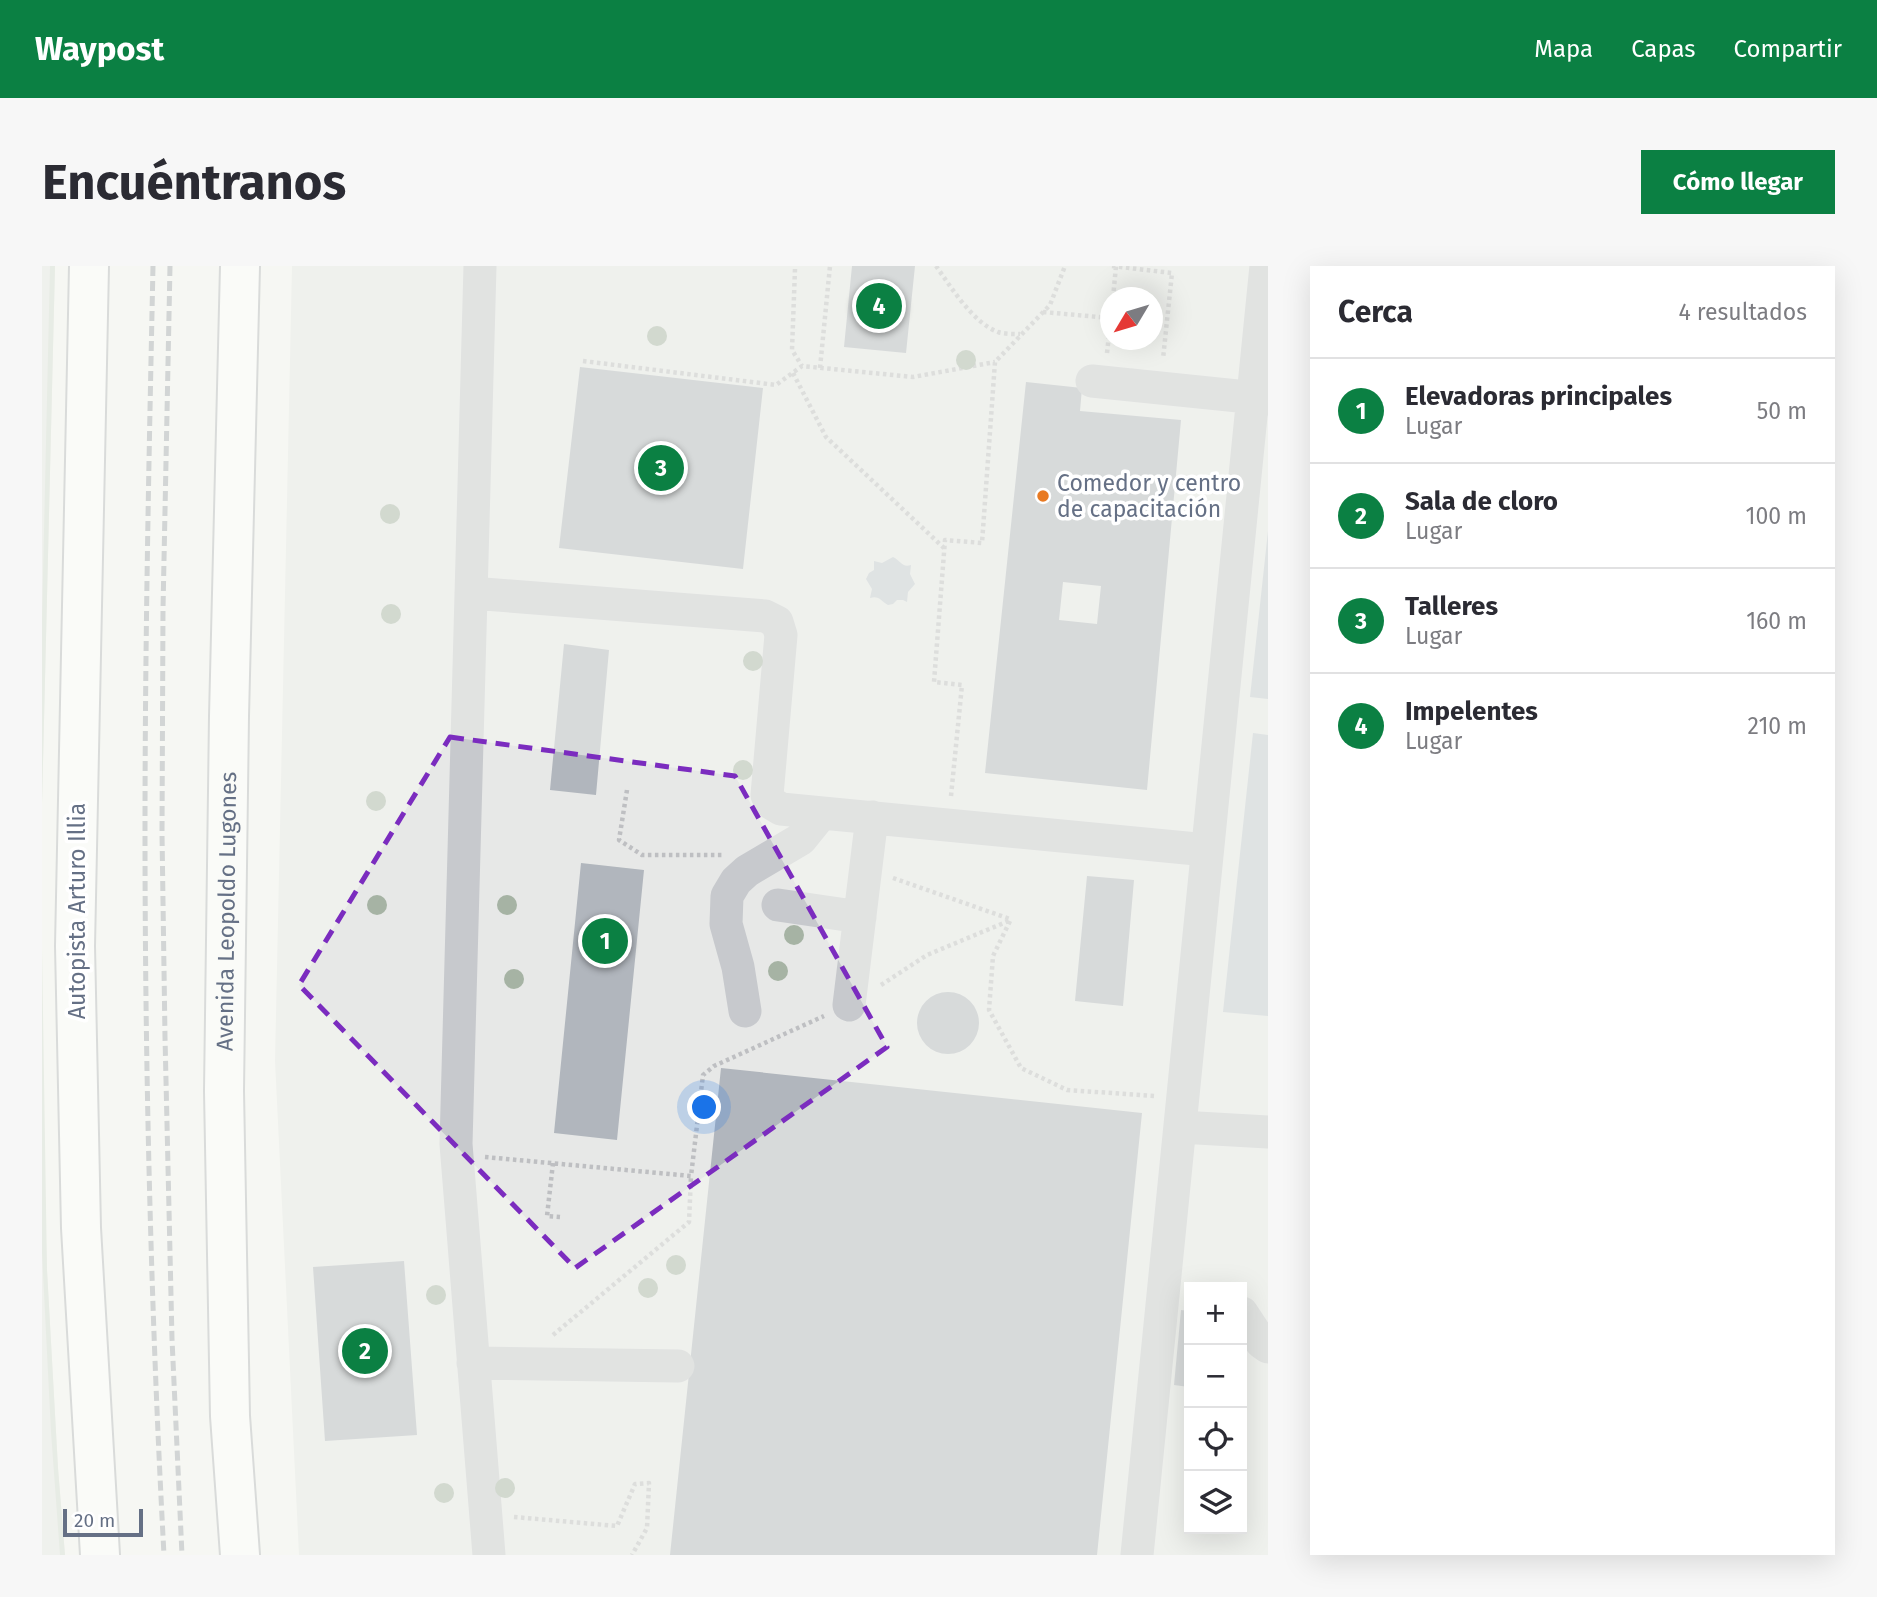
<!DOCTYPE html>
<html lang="es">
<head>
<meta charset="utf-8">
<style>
  :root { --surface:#fff; --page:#f7f7f7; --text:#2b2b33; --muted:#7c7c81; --line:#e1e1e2; --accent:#0b8043 }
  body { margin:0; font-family:"Fira Sans",sans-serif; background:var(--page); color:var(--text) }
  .controls { position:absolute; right:21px; bottom:21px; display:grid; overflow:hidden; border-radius:0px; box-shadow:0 7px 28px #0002 }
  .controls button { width:63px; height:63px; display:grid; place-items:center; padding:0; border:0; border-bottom:2px solid var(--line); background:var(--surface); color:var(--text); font:35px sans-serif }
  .compass { position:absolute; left:1058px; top:21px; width:63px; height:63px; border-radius:50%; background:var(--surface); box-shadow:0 7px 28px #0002; rotate:232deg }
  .scale { position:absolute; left:21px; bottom:18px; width:80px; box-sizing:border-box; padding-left:7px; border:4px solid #657085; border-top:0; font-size:19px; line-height:24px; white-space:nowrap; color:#657085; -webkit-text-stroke:5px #fff; paint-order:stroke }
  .you { position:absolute; left:663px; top:842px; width:24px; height:24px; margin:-18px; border:5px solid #fff; border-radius:50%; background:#1a73e8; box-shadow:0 0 0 10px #1a73e833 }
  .badge { display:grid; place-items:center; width:46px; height:46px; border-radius:50%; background:var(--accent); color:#fff; font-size:23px; font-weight:700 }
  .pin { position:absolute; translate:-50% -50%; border:4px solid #fff; box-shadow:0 2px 7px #0006 }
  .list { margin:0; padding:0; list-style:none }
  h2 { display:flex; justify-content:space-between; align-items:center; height:91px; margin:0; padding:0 28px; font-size:30px }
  h2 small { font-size:23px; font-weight:400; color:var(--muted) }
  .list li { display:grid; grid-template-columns:46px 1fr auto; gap:21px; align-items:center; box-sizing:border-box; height:105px; padding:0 28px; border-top:2px solid var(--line) }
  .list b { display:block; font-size:26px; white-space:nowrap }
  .list p { margin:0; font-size:23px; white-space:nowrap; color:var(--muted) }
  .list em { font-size:23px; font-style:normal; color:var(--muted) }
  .icon { flex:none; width:38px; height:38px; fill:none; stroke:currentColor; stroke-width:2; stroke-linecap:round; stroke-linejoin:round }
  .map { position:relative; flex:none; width:1226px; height:1289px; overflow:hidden; border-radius:0px }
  header { display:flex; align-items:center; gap:42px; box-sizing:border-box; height:98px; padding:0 35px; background:var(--accent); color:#fff }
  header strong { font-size:33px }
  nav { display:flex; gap:38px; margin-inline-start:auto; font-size:24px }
  .intro { display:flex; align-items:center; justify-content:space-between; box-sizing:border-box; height:168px; padding:0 42px }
  h1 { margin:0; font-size:49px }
  .button { padding:18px 32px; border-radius:0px; background:var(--accent); color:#fff; font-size:24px; font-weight:700 }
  main { display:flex; gap:42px; padding:0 42px }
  aside { flex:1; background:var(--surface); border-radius:0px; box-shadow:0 7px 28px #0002 }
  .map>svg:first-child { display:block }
</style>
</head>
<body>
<header>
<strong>Waypost</strong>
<nav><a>Mapa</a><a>Capas</a><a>Compartir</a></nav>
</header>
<div class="intro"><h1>Encuéntranos</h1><a class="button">Cómo llegar</a></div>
<main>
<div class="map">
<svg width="1226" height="1289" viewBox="0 0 1226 1289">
  <rect width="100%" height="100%" fill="#f6f7f3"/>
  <!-- built -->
  <path fill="#e7e8e7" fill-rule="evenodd" d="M0 0H13L0 538Z
    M250 0H1226V1289H257L233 795ZM1069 32H1111V74H1069ZM1147 1021H1200V1263H1147Z
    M0 860 5 1004 16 1202 23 1289H0Z"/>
  <!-- green -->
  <path fill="#d6ded4" d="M8 0H13L0 538V353Z
    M0 682 5 1004 16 1202 23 1289H18L9 1166 0 987Z"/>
  <!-- water -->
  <path fill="#c3cad1" d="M1226 265V433L1208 431Z
    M851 291C859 295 860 302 869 299L868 308 873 318 866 326 865 336 861 334H855L851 338 846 339C839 335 837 329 828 332L830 323 824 313 827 307 832 304V295L840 297Z
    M1211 467 1226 469V750L1181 746Z"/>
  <!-- building -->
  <path fill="#b1b6bd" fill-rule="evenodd" d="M810 0H873L864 87 802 81Z
    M538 101 721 122 701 303 517 282Z
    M984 116 1040 122 1038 145 1139 154 1105 524 943 507ZM1021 316 1059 320 1055 358 1017 354Z
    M522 378 567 384 554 529 508 524Z
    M539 597 602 604 575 874 512 867Z
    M1045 610 1092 614 1081 740 1033 735Z
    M875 757a31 31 0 1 1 62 0a31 31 0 1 1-62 0Z
    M679 802 1100 847 1055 1289H628Z
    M362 995 375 1169 283 1175 271 1001Z
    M1139 1044 1147 1045V1121L1132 1119Z"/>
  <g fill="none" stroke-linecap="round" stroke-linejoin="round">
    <!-- highway casing -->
    <g stroke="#b7b9bd" stroke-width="42">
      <g id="highway">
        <path d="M47 0 33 680 39 962 58 1289"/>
        <path id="s1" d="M198 1289 188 1150 182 825 187 450 198 0"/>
      </g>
    </g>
    <!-- path -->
    <path stroke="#bebfc2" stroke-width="4.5" stroke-dasharray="3.5 3.5" stroke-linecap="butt" d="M894 0C909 21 931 57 956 66 962 68 971 68 978 68
      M1070 0 1130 7 1121 93
      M753 3 750 84 760 100
      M1071 32 1074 0
      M1001 46 1068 52
      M1065 87 1069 51
      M541 95 734 119 760 100 871 111 953 96
      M778 102 788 0
      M751 107 784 171 902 282
      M585 524 577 574 600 589H680
      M909 530 920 419 892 416 903 274 940 277 953 96 1008 39 1023 0
      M851 612 968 653
      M968 655 951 690 947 744 979 802 1025 824 1113 830
      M839 719 885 689 969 654
      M443 891 649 910 661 809 672 800 782 750
      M511 897 505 950 518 951
      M511 1069 647 956 649 910
      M472 1251 575 1260 593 1218 607 1217 605 1262 590 1289"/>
    <!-- minor -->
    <path stroke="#c7c9cd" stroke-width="33" d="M438 0 414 878 447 1289
      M1050 115 1226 133
      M429 327 723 350 735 356 739 369 725 529 729 537 739 543 1165 584
      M736 639 818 651
      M807 739 830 551
      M703 745 696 701 684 658 685 630 694 615 705 605 759 573 780 547
      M1138 861 1226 866
      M1200 1047 1219 1076 1226 1081
      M431 1097 636 1100
      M1095 1289 1224 0"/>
    <!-- highway -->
    <use href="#highway" stroke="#fff" stroke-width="38"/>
    <!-- rail -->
    <path stroke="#a6aab1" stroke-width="5" stroke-dasharray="10 5" stroke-linecap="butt" d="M111 0C107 188 103 376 103 564 103 806 109 1048 122 1289
      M128 0 121 343 120 567 123 771 130 1073 140 1289"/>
  </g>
  <!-- trees -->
  <g fill="#a6b3a4">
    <circle cx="615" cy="70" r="10"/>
    <circle cx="924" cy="94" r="10"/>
    <circle cx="348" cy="248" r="10"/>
    <circle cx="349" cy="348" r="10"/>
    <circle cx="711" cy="395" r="10"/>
    <circle cx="701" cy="504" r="10"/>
    <circle cx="334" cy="535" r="10"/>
    <circle cx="335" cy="639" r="10"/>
    <circle cx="465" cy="639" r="10"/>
    <circle cx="752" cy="669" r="10"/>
    <circle cx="736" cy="705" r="10"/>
    <circle cx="472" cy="713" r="10"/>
    <circle cx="634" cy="999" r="10"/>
    <circle cx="606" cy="1022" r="10"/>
    <circle cx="394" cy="1029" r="10"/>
    <circle cx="463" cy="1222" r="10"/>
    <circle cx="402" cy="1227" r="10"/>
  </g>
  <!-- marked area -->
  <path d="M0 0H1226V1289H0ZM408 471 693 510 845 781 533 1002 257 719Z" fill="#f6f7f3" fill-opacity=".55" fill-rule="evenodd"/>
  <path fill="none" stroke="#7b2cbf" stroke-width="5" stroke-dasharray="14 9" stroke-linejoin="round" d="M408 471 693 510 845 781 533 1002 257 719Z"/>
  <!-- markers -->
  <circle fill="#e87a22" stroke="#fff" stroke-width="2.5" cx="1001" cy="230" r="7"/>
  <g text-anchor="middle" stroke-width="7" stroke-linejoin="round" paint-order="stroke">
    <!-- poi labels -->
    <g font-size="23" fill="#657085" stroke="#fff" text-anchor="start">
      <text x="1015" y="225">Comedor y centro<tspan x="1015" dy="26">de capacitación</tspan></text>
    </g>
    <!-- street labels -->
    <g font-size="23" fill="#657085" stroke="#fff">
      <text transform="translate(35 645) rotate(-90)" y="8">Autopista Arturo Illia</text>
      <text dy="8" stroke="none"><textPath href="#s1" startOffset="644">Avenida Leopoldo Lugones</textPath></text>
    </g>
  </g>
</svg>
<div class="controls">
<button>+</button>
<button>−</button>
<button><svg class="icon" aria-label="locate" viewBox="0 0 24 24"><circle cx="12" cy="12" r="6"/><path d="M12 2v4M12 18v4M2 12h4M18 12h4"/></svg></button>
<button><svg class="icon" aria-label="layers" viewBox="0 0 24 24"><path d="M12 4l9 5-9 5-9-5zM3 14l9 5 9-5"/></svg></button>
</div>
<svg class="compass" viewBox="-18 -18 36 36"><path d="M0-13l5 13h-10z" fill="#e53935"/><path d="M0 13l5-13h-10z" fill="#7c7c81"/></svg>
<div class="scale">20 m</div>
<div class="you"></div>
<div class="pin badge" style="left:563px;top:675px">1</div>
<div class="pin badge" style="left:323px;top:1085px">2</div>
<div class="pin badge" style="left:619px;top:202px">3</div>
<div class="pin badge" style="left:837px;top:40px">4</div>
</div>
<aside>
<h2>Cerca<small>4 resultados</small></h2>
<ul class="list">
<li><span class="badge">1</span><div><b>Elevadoras principales</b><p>Lugar</p></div><em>50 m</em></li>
<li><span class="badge">2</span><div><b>Sala de cloro</b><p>Lugar</p></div><em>100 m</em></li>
<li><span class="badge">3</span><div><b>Talleres</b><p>Lugar</p></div><em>160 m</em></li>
<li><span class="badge">4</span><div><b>Impelentes</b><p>Lugar</p></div><em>210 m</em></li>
</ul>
</aside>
</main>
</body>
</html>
